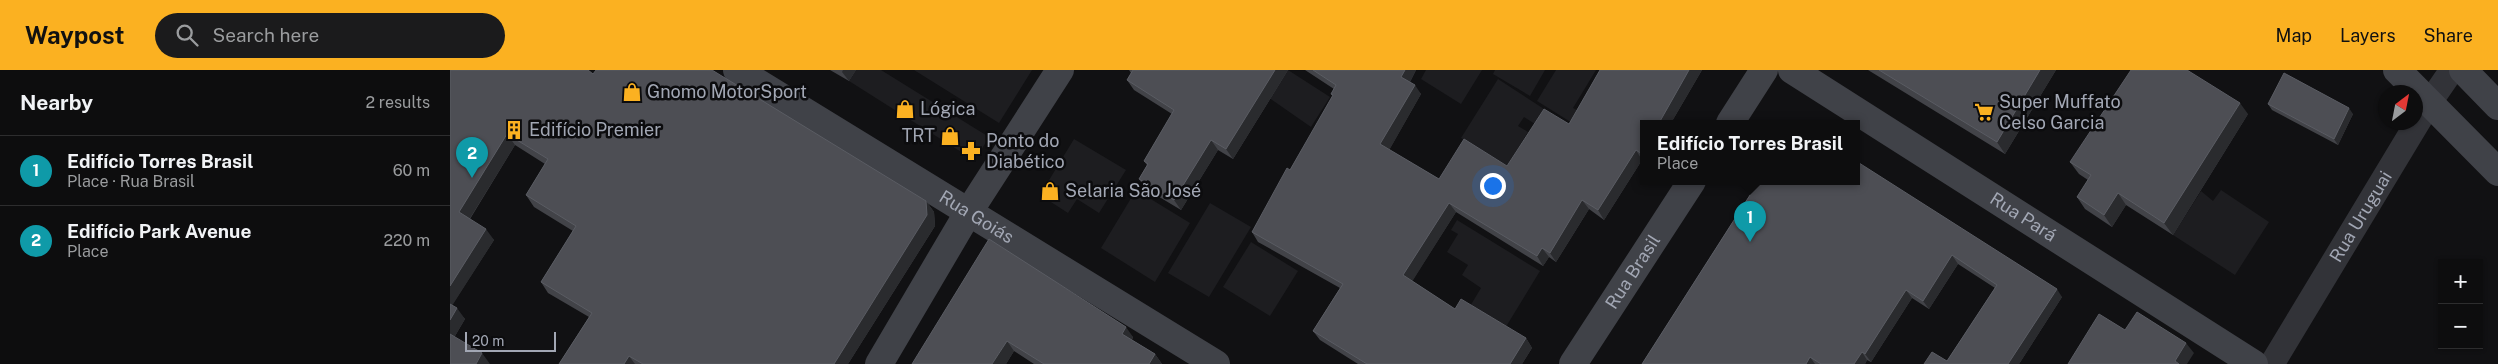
<!DOCTYPE html>
<html lang="en">
<head>
<meta charset="utf-8">
<style>
  :root { --surface:#0d0d0e; --page:#1b1b1c; --text:#f1f3f6; --muted:#9a9c9e; --line:#2d2d2e; --accent:#fbb121 }
  body { margin:0; font-family:"Public Sans",sans-serif; background:var(--page); color:var(--text) }
  .controls { position:absolute; right:15px; bottom:15px; display:grid; overflow:hidden; border-radius:0px; box-shadow:0 1px 4px #0004 }
  .controls button { width:45px; height:45px; display:grid; place-items:center; padding:0; border:0; border-bottom:1px solid var(--line); background:var(--surface); color:var(--text); font:25px sans-serif }
  .compass { position:absolute; left:1928px; top:15px; width:45px; height:45px; border-radius:50%; background:var(--surface); box-shadow:0 1px 4px #0004; rotate:32deg }
  .scale { position:absolute; left:15px; bottom:12px; width:91px; box-sizing:border-box; padding-left:5px; border:2px solid #a2a7b4; border-top:0; font-size:14px; line-height:18px; white-space:nowrap; color:#a2a7b4; -webkit-text-stroke:4px #0c0c0e; paint-order:stroke }
  .you { position:absolute; left:1042px; top:115px; width:18px; height:18px; margin:-12px; border:4px solid #fff; border-radius:50%; background:#1a73e8; box-shadow:0 0 0 8px #1a73e833 }
  .badge { display:grid; place-items:center; width:32px; height:32px; border-radius:50%; background:var(--accent); color:#fff; font-size:16px; font-weight:700 }
  .pin { position:absolute; translate:-50% -41px; filter:drop-shadow(0 1px 2px #0008) }
  .pin::after { content:''; position:absolute; top:26px; width:18px; height:15px; background:inherit; clip-path:polygon(0 0,100% 0,50% 100%) }
  .popup { position:absolute; left:1190px; top:50px; width:220px; height:65px; box-sizing:border-box; display:grid; place-content:center; border-radius:0px; background:var(--surface); filter:drop-shadow(0 1px 4px #0005); font-size:16px; white-space:nowrap; color:var(--muted) }
  .popup b { font-size:19px; color:var(--text) }
  .popup::after { content:''; position:absolute; left:50%; top:100%; margin-left:-10px; border:10px solid transparent; border-top-color:var(--surface) }
  .list { margin:0; padding:0; list-style:none }
  h2 { display:flex; justify-content:space-between; align-items:center; height:65px; margin:0; padding:0 20px; font-size:21px }
  h2 small { font-size:16px; font-weight:400; color:var(--muted) }
  .list li { display:grid; grid-template-columns:32px 1fr auto; gap:15px; align-items:center; box-sizing:border-box; height:70px; padding:0 20px; border-top:1px solid var(--line) }
  .list b { display:block; font-size:19px; white-space:nowrap }
  .list p { margin:0; font-size:16px; white-space:nowrap; color:var(--muted) }
  .list em { font-size:16px; font-style:normal; color:var(--muted) }
  .icon { flex:none; width:28px; height:28px; fill:none; stroke:currentColor; stroke-width:2; stroke-linecap:round; stroke-linejoin:round }
  .map { position:relative; flex:none; width:2048px; height:294px; overflow:hidden }
  header { display:flex; align-items:center; gap:30px; box-sizing:border-box; height:70px; padding:0 25px; background:var(--accent); color:#111 }
  header strong { font-size:24px }
  nav { display:flex; gap:28px; margin-inline-start:auto; font-size:18px }
  .search { width:350px; height:45px; background:var(--page); display:flex; align-items:center; gap:12px; box-sizing:border-box; padding:0 18px; border-radius:28px; color:var(--muted); font-size:19px }
  main { display:flex }
  aside { flex:1; background:var(--surface) }
  .map>svg:first-child { display:block }
</style>
</head>
<body>
<header>
<strong>Waypost</strong>
<div class="search"><svg class="icon" aria-label="search" viewBox="0 0 24 24"><circle cx="10" cy="10" r="6"/><path d="M15 15l6 6"/></svg>Search here</div>
<nav><a>Map</a><a>Layers</a><a>Share</a></nav>
</header>
<main>
<aside>
<h2>Nearby<small>2 results</small></h2>
<ul class="list">
<li><span class="badge" style="background:#0f9aa8">1</span><div><b>Edifício Torres Brasil</b><p>Place · Rua Brasil</p></div><em>60 m</em></li>
<li><span class="badge" style="background:#0f9aa8">2</span><div><b>Edifício Park Avenue</b><p>Place</p></div><em>220 m</em></li>
</ul>
</aside>
<div class="map">
<svg width="2048" height="294" viewBox="0 0 2048 294">
  <rect width="100%" height="100%" fill="#111113"/>
  <!-- built -->
  <path fill="#1d1d20" d="M406 0H431L539 67 530 82 516 85 399 11Z
    M464 0H582L549 53Z
    M838 0 880 27 861 57 799 14Z
    M976 0H1032L1011 34 971 9Z
    M1045 0H1095L1080 26 1043 4Z
    M1106 0H1146L1123 38 1134 44 1127 56 1087 31Z
    M1048 9 1094 39 1085 54 1074 47 1068 56 1078 62 1057 96 1011 68Z
    M624 69 676 100 649 143 627 129 618 143 590 125Z
    M686 120 740 153 705 212 651 178Z
    M1771 120 1819 152 1785 205 1723 165 1751 121 1763 131Z
    M760 133 801 157 759 227 718 203Z
    M1007 150 1090 201 1054 260 1019 238 1031 218 1012 205 1018 195 997 182 1008 164 1001 160Z
    M801 172 848 201 820 246 773 217Z"/>
  <g fill="none" stroke-linecap="round" stroke-linejoin="round">
    <!-- street -->
    <path stroke="#323338" stroke-width="25" id="s1" d="M1822 294 1980 32 2002 0"/>
    <!-- secondary -->
    <g stroke="#404248" stroke-width="28">
      <path id="s2" d="M287 0 766 294"/>
      <path id="s3" d="M1342 0 1804 294"/>
      <path d="M1947 0 2048 102"/>
      <path d="M2013 0 2048 36"/>
      <path d="M1280 53 1314 0"/>
      <path d="M429 294 518 143 610 0"/>
      <path id="s4" d="M1123 294 1242 111"/>
    </g>
  </g>
  <!-- wall -->
  <path fill="#424348" d="M0 0 143 4 476 131 484 142 485 156 398 294H109L139 247 98 223 91 212 123 161 84 137 76 125 95 94 65 75 20 149 44 170 2 235 15 249 5 266 0 294Z
    M380 0H406L399 11Z
    M679 0H838L783 89 768 80 731 140 696 119 689 109 697 95 694 91 722 44 684 20 677 10 681 3Z
    M855 0H966L960 12 971 24 939 80 989 109 1057 96 1119 54 1150 0H1252L1221 53H1194V90H1192L1154 150 1139 139 1106 192 1099 187 1093 196 1006 142 962 211 1005 239 1076 268 1082 278 1072 294H908L870 270 863 261 890 218 808 172 802 162 840 100 883 26 881 24 884 19Z
    M1418 0H1606L1555 84Z
    M1818 34 1903 44 1888 75 1822 40Z
    M1798 44 1723 165 1676 135 1662 157 1635 139 1627 127 1638 110 1629 104 1620 92Z
    M1309 111 1612 227 1569 294H1474L1497 291 1545 218 1508 194 1479 239 1462 228 1421 292 1417 290 1415 294H1192Z
    M539 169 683 267 682 270 705 284 712 294H584L564 281 556 294Z"/>
  <!-- shaded-wall -->
  <path fill="#2a2b2e" d="M393 0H406L399 11 392 2Z
    M825 0H838L783 89 776 79Z
    M955 0H966L958 16 951 7Z
    M1239 0H1252L1221 53H1209Z
    M1590 0H1606L1555 84 1547 72Z
    M965 15 971 24 937 84 930 74Z
    M1790 33 1798 44 1723 165 1714 153Z
    M1899 38 1903 44 1888 75 1884 69Z
    M57 64 65 75 17 153 9 142Z
    M761 70 768 80 731 140 724 130Z
    M1186 80 1192 90 1154 150 1148 140Z
    M1668 123 1676 135 1662 157 1654 145Z
    M1132 130 1139 139 1106 192 1100 183Z
    M476 131 484 142 485 156 398 294H384Z
    M999 133 1006 142 960 215 953 205Z
    M36 159 44 170 0 239V216Z
    M1092 178 1099 187 1093 196 1087 186Z
    M1502 185 1508 194 1479 239 1473 231Z
    M1607 219 1612 227 1569 294H1558Z
    M1456 220 1462 228 1421 292 1415 284Z
    M7 238 15 249 2 271 0 269V250Z
    M676 257 683 267 679 274 672 264Z
    M1076 268 1082 278 1072 294H1060Z
    M557 271 564 281 556 294H542Z
    M1736 273 1744 283 1737 294H1727L1725 291Z
    M1412 282 1417 290 1415 294H1404Z
    M32 283 40 294H26Z
    M705 284 712 294H699Z
    M179 286 185 294H174Z
    M1360 287 1365 294H1356Z"/>
  <!-- building -->
  <path fill="#4d4e54" stroke="#5a5c63" d="M0 0H138L143 4 146 0H262L476 131 477 145 384 294H193L179 286 174 294H109L142 243 91 212 126 156 76 125 98 89 57 64 9 142 36 159 0 216Z
    M683 0H825L776 79 761 70 724 130 689 109 698 94 694 91 724 40 677 10Z
    M863 0H955L951 7 965 15 930 74 989 109 1014 69 1057 96 1094 39 1119 54 1150 0H1239L1209 53H1194V80L1192 84 1186 80 1148 140 1132 130 1100 183 1092 178 1087 186 999 133 953 205 1005 239 1011 229 1076 268 1060 294H917L863 261 893 214 802 162 837 98 840 100 883 25 881 24 886 15Z
    M1429 0H1590L1547 72Z
    M1681 0H1737L1790 33 1714 153 1668 123 1654 145 1627 127 1641 105 1620 92Z
    M1834 3 1899 38 1884 69 1818 34Z
    M1406 91 1607 219 1558 294H1474L1482 282 1497 291 1547 215 1502 185 1473 231 1456 220 1415 284 1412 282 1404 294H1371L1360 287 1356 294H1192L1309 111H1406Z
    M539 169 676 257 672 264 705 284 699 294H594L557 271 542 294H462Z
    M0 234 7 238 0 250Z
    M1687 242 1736 273 1725 291 1729 294H1618L1649 244 1675 260Z
    M0 264 32 283 26 294H0Z"/>
  <!-- icons -->
  <defs>
    <g id="shop-bare" transform="scale(1.5)"><path d="M-5-2.5h2.3a2.7 3.5 0 0 1 5.4 0H5L5.5 6h-11ZM-1.5-2.5h3a1.5 2.3 0 0 0-3 0Z" fill="#fbb121" stroke="#0c0c0e" stroke-width="2.5" paint-order="stroke"/></g>
    <g id="supermarket-bare" transform="scale(1.5)"><path d="M-6-5.5h2.5l.6 2H6L4.5 2H-2.5L-4.4-4H-6ZM-1.5 3.2a1.3 1.3 0 1 0 .1 0ZM3 3.2a1.3 1.3 0 1 0 .1 0Z" fill="#fbb121" stroke="#0c0c0e" stroke-width="2.5" paint-order="stroke"/></g>
    <g id="building-bare" transform="scale(1.5)"><path d="M-4-6H4V6H1V3H-1V6H-4ZM-2.5-4.3h1.7v1.8h-1.7ZM.8-4.3h1.7v1.8H.8ZM-2.5-1h1.7V.8h-1.7ZM.8-1h1.7V.8H.8Z" fill="#fbb121" stroke="#0c0c0e" stroke-width="2.5" paint-order="stroke"/></g>
    <g id="pharmacy-bare" transform="scale(1.5)"><path d="M-2-6h4v4h4v4h-4v4h-4v-4h-4v-4h4Z" fill="#fbb121" stroke="#0c0c0e" stroke-width="2.5" paint-order="stroke"/></g>
  </defs>
  <g fill-rule="evenodd">
    <use href="#shop-bare" x="182" y="22"/>
    <use href="#shop-bare" x="455" y="39"/>
    <use href="#supermarket-bare" x="1534" y="42"/>
    <use href="#building-bare" x="64" y="60"/>
    <use href="#shop-bare" x="500" y="66"/>
    <use href="#pharmacy-bare" x="521" y="81"/>
    <use href="#shop-bare" x="600" y="121"/>
  </g>
  <g text-anchor="middle" stroke-width="5" stroke-linejoin="round" paint-order="stroke">
    <!-- poi labels -->
    <g font-size="18" fill="#a2a7b4" stroke="#0c0c0e" text-anchor="start">
      <text x="197" y="28">Gnomo MotorSport</text>
      <text x="1549" y="38">Super Muffato<tspan x="1549" dy="21">Celso Garcia</tspan></text>
      <text x="470" y="45">Lógica</text>
      <text x="79" y="66">Edifício Premier</text>
      <text x="485" y="72" text-anchor="end">TRT</text>
      <text x="536" y="77">Ponto do<tspan x="536" dy="21">Diabético</tspan></text>
      <text x="615" y="127">Selaria São José</text>
    </g>
    <!-- street labels -->
    <g font-size="18" fill="#a2a7b4" stroke="#0c0c0e">
      <text dy="6" stroke="none"><textPath href="#s1" startOffset="172">Rua Uruguai</textPath></text>
      <text dy="6" stroke="none"><textPath href="#s3" startOffset="274">Rua Pará</textPath></text>
      <text dy="6" stroke="none"><textPath href="#s2" startOffset="281">Rua Goiás</textPath></text>
      <text dy="6" stroke="none"><textPath href="#s4" startOffset="110">Rua Brasil</textPath></text>
    </g>
  </g>
</svg>
<div class="controls">
<button>+</button>
<button>−</button>
</div>
<svg class="compass" viewBox="-18 -18 36 36"><path d="M0-13l5 13h-10z" fill="#e53935"/><path d="M0 13l5-13h-10z" fill="#9a9c9e"/></svg>
<div class="scale">20 m</div>
<div class="you"></div>
<div class="pin badge" style="left:1300px;top:172px;background:#0f9aa8">1</div>
<div class="popup"><b>Edifício Torres Brasil</b>Place</div>
<div class="pin badge" style="left:22px;top:108px;background:#0f9aa8">2</div>
</div>
</main>
</body>
</html>
